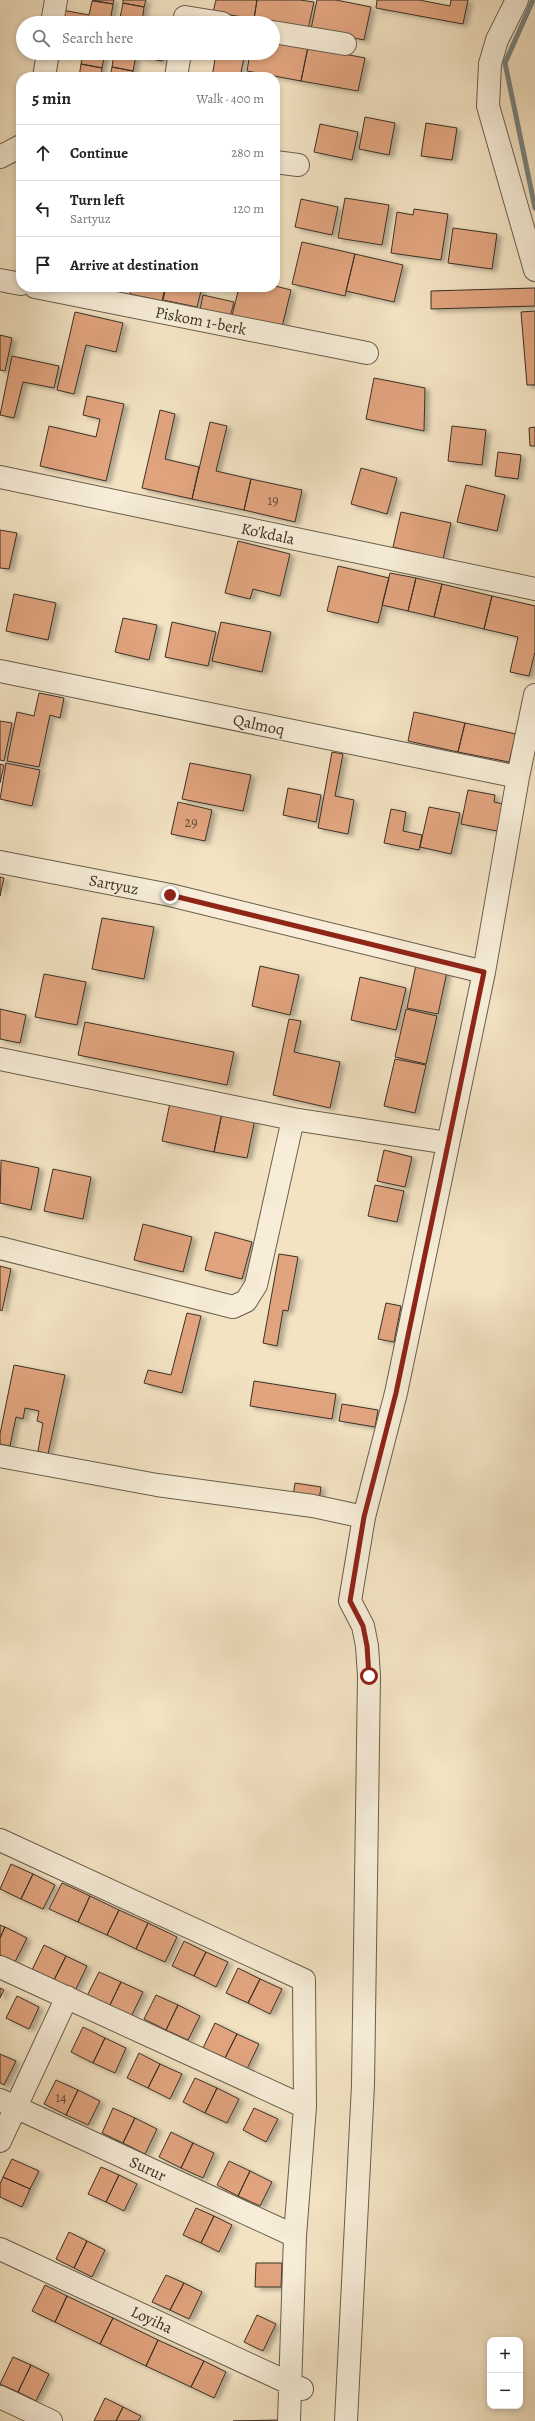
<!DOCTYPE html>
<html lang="en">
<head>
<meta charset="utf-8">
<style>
  :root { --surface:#fff; --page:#f2f2f2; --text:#222; --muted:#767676; --line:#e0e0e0 }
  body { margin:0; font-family:Alegreya,serif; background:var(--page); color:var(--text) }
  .controls { position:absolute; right:12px; bottom:12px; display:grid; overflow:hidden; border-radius:8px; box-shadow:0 2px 6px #0003 }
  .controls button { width:36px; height:36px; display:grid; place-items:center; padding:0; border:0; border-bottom:1px solid var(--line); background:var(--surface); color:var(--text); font:20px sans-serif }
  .stop { position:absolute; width:12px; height:12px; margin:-9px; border:3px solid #8f2418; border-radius:50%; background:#fff }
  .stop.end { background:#8f2418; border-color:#fff; box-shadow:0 1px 4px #0008 }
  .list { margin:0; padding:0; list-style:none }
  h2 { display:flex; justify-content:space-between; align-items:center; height:52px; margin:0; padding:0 16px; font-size:17px }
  h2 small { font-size:13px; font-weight:400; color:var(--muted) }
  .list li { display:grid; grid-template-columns:26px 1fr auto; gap:12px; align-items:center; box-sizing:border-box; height:56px; padding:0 16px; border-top:1px solid var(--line) }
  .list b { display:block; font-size:15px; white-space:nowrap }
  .list p { margin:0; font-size:13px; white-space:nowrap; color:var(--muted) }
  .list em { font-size:13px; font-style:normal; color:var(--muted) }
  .icon { flex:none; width:22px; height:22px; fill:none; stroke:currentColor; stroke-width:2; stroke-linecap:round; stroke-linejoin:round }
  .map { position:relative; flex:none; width:535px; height:2421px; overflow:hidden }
  .search { position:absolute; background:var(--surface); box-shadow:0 2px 6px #0003; left:16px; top:16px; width:264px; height:44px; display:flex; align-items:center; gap:10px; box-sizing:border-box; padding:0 14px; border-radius:22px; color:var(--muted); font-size:15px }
  .panel { position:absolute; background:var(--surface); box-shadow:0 2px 6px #0003; left:16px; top:72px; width:264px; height:220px; border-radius:16px }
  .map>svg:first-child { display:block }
</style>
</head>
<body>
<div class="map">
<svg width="535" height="2421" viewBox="0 0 535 2421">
  <defs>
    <filter id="shadow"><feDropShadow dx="4.5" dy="2.5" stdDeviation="2" flood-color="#0004"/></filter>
  </defs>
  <rect width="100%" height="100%" fill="#f3e3c3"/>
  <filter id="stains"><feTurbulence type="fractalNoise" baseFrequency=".005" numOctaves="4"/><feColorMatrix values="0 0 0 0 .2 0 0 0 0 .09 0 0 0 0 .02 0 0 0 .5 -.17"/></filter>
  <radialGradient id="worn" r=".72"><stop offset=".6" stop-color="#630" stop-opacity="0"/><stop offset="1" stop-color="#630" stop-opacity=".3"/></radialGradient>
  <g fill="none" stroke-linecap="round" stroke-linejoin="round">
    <!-- stream -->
    <path stroke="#788481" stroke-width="5" d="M533 0 505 63 535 208"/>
  </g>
  <!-- building -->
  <path fill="#e1a47f" stroke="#3b3125" filter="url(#shadow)" d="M92 0H114L113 4Z
    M123 0H146L144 7 123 3Z
    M216 0H257L254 19 213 12Z
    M257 0H300L314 2 308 29 254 19Z
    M317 0H336L371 7 364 40 311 29Z
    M377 0H419L450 6 451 0H468L463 24 376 8Z
    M92 1 113 4 110 23H60L62 10 89 15Z
    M123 3 144 7 142 22 146 23H119Z
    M273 41 308 47 301 81 247 71 250 53H273Z
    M308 47 365 58 358 91 301 81Z
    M83 53H105L102 68 81 64Z
    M114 53H164L162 61 136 56 133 71 112 67Z
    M216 53H245L240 77H212Z
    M81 64 102 68 101 77H79Z
    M112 67 133 71 132 77H110Z
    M365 117 395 123 389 155 359 149Z
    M426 123 457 128 452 160 421 156Z
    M320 124 358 132 352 160 314 152Z
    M345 198 389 205 382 245 338 238Z
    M301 199 338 207 332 235 295 227Z
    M414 209 448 214 441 260 391 253 397 212 413 215Z
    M453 228 497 234 492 269 448 263Z
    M302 242 355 254 345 296 292 284Z
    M355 254 403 265 394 302 346 291Z
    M275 286 291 290 282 327 232 316 239 287Z
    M131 287H165L162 301 130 294Z
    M166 287H202L197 307 163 300Z
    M535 288V306L431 309V291Z
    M203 295 234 302 230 317 200 310Z
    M535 311V385H527L521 312Z
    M75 312 123 323 116 352 86 345 74 394 57 390Z
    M0 335 12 338 5 371 0 370Z
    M12 356 59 366 54 388 23 382 14 418 0 415Z
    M374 378 425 388 424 431 366 419Z
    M87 396 124 404 106 481 40 466 49 426 96 437 100 419 83 415Z
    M160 410 175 414 165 459 199 467 192 499 142 488Z
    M210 422 227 426 216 471 251 479 244 510 192 499Z
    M452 426 486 430 482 465 448 461Z
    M535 427V446H530L529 428Z
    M498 452 521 455 518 479 495 476Z
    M361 468 397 478 387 514 351 504Z
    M251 479 302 490 295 522 244 510Z
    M466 485 505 495 497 531 457 522Z
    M401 512 451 523 443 559 393 547Z
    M0 530 17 533 9 569 0 568Z
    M238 541 290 554 280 596 253 589 250 599 225 593Z
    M338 566 389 578 378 623 327 611Z
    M390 573 416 578 408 611 382 605Z
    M416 578 442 584 434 617 408 611Z
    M442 584 492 596 484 629 434 617Z
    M14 594 56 603 48 640 6 631Z
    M492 596 535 606V652L529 676 510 672 518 637 484 629Z
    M123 618 157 625 149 660 115 652Z
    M172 622 216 632 208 666 165 657Z
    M221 622 271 632 262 672 212 661Z
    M39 693 64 698 60 718 50 715 39 767 7 761 17 712 34 716Z
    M414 712 465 723 458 752 408 741Z
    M0 721 12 723 4 761 0 760Z
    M465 723 516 734 509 762 458 752Z
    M332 752 343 754 335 796 354 800 348 834 318 828Z
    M6 763 40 770 32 806 0 799Z
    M190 763 251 775 243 811 182 799Z
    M0 764 4 765 0 783Z
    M288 788 321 795 316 822 283 815Z
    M468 790 495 795 494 802 503 804 497 831 461 824Z
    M178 802 212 810 205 841 171 834Z
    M429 807 460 813 451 854 420 847Z
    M391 809 406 812 403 831 422 835 419 850 384 843Z
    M0 877 4 878 0 896Z
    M102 918 154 927 144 979 92 969Z
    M417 960 448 967 438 1014 407 1008Z
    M260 966 299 975 290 1015 252 1006Z
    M44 974 86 982 77 1025 35 1017Z
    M360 977 406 988 396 1030 351 1020Z
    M0 1009 26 1015 20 1043 0 1039Z
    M406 1009 437 1016 426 1064 395 1057Z
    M289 1019 301 1021 294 1052 340 1062 330 1108 273 1095Z
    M85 1022 234 1052 227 1085 78 1055Z
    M395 1059 426 1065 415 1113 384 1106Z
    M170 1103 222 1113 214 1152 162 1141Z
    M222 1113 255 1119 247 1158 214 1152Z
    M384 1150 412 1157 405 1187 377 1181Z
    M1 1160 39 1168 31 1210 0 1203Z
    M53 1169 91 1177 83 1219 44 1211Z
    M375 1185 404 1191 397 1222 368 1216Z
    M143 1224 192 1237 183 1272 134 1260Z
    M215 1232 252 1242 242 1279 205 1270Z
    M279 1254 298 1257 288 1311 283 1310 277 1346 263 1343Z
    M0 1266 11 1269 2 1311 0 1310Z
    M386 1303 401 1306 394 1342 378 1339Z
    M187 1313 201 1316 182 1393 144 1383 148 1370 171 1375Z
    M14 1365 65 1375 48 1454 38 1451 43 1423 37 1421 39 1411 25 1408 23 1419 16 1417 10 1446 0 1444V1434Z
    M254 1381 336 1394 332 1419 250 1406Z
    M342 1404 378 1410 375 1427 339 1421Z
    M295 1483 321 1487 319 1500 293 1496Z
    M11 1864 33 1874 21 1899 0 1889Z
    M33 1874 55 1885 43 1909 21 1899Z
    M62 1883 90 1896 78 1922 49 1909Z
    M90 1896 119 1910 107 1935 78 1922Z
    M119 1910 148 1923 136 1949 107 1935Z
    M148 1923 177 1937 165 1962 136 1949Z
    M0 1925 5 1927 0 1938Z
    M5 1927 27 1938 15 1962 0 1955V1938Z
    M184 1941 206 1952 194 1976 172 1966Z
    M44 1945 66 1956 54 1980 32 1970Z
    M206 1952 228 1962 216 1987 194 1976Z
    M66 1956 87 1966 75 1991 54 1980Z
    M238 1968 260 1979 248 2003 226 1993Z
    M99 1972 121 1982 109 2007 87 1996Z
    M260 1979 282 1989 270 2014 248 2003Z
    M121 1982 143 1992 131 2017 109 2007Z
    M0 1988 4 1990 0 1998Z
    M156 1995 178 2005 166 2030 144 2019Z
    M17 1996 39 2007 29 2029 6 2018Z
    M178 2005 200 2016 188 2040 166 2030Z
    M215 2023 237 2034 225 2058 203 2048Z
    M83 2027 105 2038 93 2063 71 2052Z
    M237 2034 259 2044 247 2069 225 2058Z
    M105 2038 126 2048 115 2073 93 2063Z
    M139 2053 160 2064 148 2088 127 2078Z
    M0 2054 16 2061 4 2085 0 2083Z
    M160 2064 182 2074 170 2099 148 2088Z
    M195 2078 217 2088 205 2113 183 2102Z
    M56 2080 78 2090 66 2115 44 2104Z
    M217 2088 239 2099 227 2123 205 2113Z
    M78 2090 100 2101 88 2125 66 2115Z
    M113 2108 135 2118 123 2143 102 2133Z
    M254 2108 278 2119 266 2142 243 2130Z
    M135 2118 157 2129 145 2154 123 2143Z
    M171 2132 193 2143 181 2168 159 2157Z
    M193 2143 214 2153 203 2178 181 2168Z
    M12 2159 39 2171 30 2189 3 2177Z
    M229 2161 250 2171 238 2196 217 2185Z
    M101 2167 119 2175 106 2202 88 2194Z
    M250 2171 272 2182 260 2206 238 2196Z
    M119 2175 137 2184 124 2211 106 2202Z
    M3 2177 30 2189 22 2207 0 2197V2184Z
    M196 2208 214 2216 201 2243 183 2235Z
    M214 2216 232 2225 219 2252 201 2243Z
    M69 2232 87 2241 74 2268 56 2259Z
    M87 2241 105 2250 92 2277 74 2268Z
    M256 2263H282L281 2287H255Z
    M166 2275 184 2283 170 2310 152 2302Z
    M184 2283 202 2292 189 2319 170 2310Z
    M45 2285 67 2296 55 2322 32 2311Z
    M67 2296 113 2318 100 2344 55 2322Z
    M257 2315 276 2324 263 2351 244 2342Z
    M113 2318 158 2340 146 2366 100 2344Z
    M158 2340 204 2361 191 2387 146 2366Z
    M13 2357 31 2365 18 2392 0 2384Z
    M204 2361 226 2372 214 2398 191 2387Z
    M31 2365 49 2374 36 2401 18 2392Z
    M105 2398 123 2407 116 2421H94Z
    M123 2407 141 2416 138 2421H116Z
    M279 2420V2421H233Z"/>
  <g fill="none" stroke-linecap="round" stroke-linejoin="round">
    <!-- minor casing -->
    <g stroke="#695e4c" stroke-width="24">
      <path id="minor" d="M517 0 497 40 490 64 488 106 535 270
        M185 17 222 23
        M52 23 56 0
        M273 32 345 44
        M44 77 48 53
        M176 77 180 53
        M0 157 21 146
        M275 162 298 165
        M0 280 21 284
        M35 287 367 353
        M0 477 535 589
        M0 671 518 777
        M0 862 170 895 484 972
        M0 1059 293 1119 448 1143
        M0 1248 233 1307 246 1301 256 1285 293 1119
        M0 1456 157 1485 313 1506 364 1517
        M0 1840 304 1980 305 2107 295 2236 289 2421
        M0 1967 305 2107
        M0 2100 295 2236
        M0 2141 67 1997
        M0 2249 302 2389
        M0 2397 51 2421
        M346 2421 363 2085 369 1676 367 1646 363 1626 350 1601 364 1517 396 1393 484 972 518 777 535 695"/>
    </g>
    <!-- minor -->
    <use href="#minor" stroke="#f7edd8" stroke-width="22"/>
  </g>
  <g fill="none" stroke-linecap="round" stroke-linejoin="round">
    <!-- route -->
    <path stroke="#8f2418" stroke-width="5" d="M170 895 484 972 396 1393 364 1517 350 1601 363 1626 367 1646 369 1676"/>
  </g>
  <g text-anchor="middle" stroke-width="3" stroke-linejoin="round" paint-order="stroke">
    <!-- number labels -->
    <g font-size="14" fill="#644e3c">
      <text x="273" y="505">19</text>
      <text x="191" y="827">29</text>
      <text x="61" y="2102">14</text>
    </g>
    <!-- street labels -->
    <g font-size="16" fill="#3b3125" stroke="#f7edd8">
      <text transform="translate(201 320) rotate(11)" y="6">Piskom 1-berk</text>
      <text transform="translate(268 533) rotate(12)" y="6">Ko'kdala</text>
      <text transform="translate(259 724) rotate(12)" y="6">Qalmoq</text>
      <text transform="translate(114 884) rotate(11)" y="6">Sartyuz</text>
      <text transform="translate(148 2168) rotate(25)" y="6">Surur</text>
      <text transform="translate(152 2319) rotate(25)" y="6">Loyiha</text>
    </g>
  </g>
  <rect width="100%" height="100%" filter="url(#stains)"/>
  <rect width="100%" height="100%" fill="url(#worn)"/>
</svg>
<div class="controls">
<button>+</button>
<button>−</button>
</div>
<div class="stop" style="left:369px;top:1676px"></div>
<div class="stop end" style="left:170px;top:895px"></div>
<div class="search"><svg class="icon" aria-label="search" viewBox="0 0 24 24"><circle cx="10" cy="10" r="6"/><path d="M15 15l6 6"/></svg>Search here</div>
<section class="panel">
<h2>5 min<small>Walk · 400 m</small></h2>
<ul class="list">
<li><svg class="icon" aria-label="ahead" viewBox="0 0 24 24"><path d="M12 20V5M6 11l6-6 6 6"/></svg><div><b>Continue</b></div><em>280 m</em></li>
<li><svg class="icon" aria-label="left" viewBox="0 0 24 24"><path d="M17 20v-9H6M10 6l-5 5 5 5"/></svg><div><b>Turn left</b><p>Sartyuz</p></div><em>120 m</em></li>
<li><svg class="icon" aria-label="arrive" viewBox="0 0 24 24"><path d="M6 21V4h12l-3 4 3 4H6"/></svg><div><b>Arrive at destination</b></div></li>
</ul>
</section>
</div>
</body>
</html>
